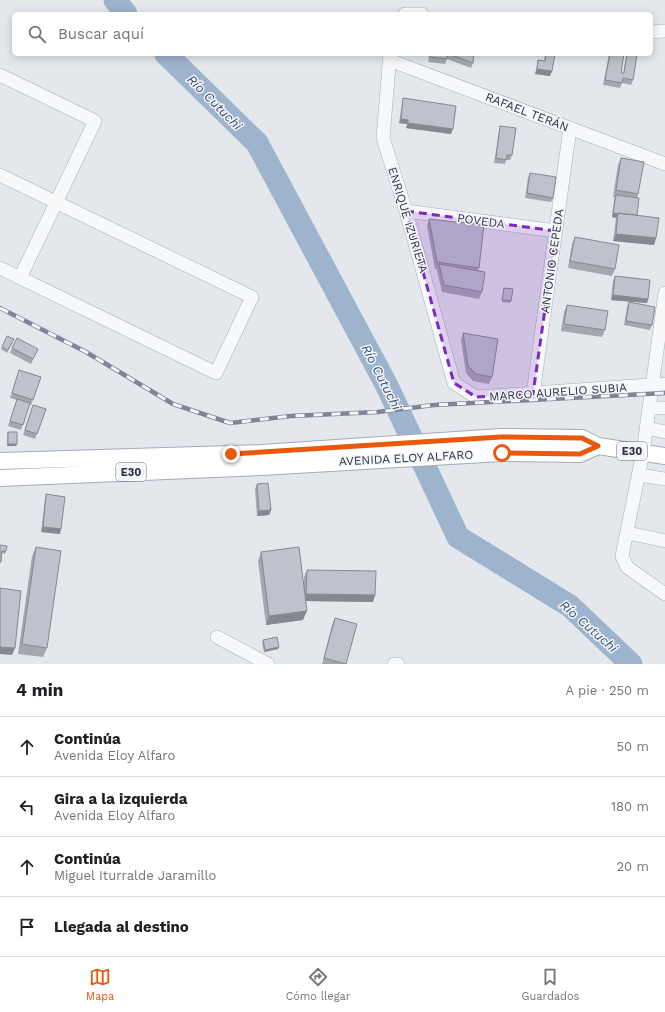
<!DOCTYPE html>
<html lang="es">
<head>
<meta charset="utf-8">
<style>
  :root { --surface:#fff; --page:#f2f2f2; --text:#202124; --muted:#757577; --line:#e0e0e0; --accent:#ea580c }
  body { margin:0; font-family:"Work Sans",sans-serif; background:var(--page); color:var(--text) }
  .stop { position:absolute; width:12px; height:12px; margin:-9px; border:3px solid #ea580c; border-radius:50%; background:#fff }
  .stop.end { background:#ea580c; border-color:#fff; box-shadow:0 1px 4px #0008 }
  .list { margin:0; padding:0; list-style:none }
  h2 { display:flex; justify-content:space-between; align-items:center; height:52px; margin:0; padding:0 16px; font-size:17px }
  h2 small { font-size:13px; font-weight:400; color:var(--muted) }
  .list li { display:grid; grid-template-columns:26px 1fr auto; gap:12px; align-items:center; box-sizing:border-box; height:60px; padding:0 16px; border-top:1px solid var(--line) }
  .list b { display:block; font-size:15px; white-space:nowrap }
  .list p { margin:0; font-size:13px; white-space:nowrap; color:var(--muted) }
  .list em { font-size:13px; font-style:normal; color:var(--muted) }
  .icon { flex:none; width:22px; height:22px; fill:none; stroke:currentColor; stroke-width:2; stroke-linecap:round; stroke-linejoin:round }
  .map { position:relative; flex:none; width:665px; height:664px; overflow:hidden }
  .search { position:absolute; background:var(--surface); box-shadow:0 2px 10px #0003; left:12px; right:12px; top:12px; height:44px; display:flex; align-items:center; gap:10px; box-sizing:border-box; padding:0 14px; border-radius:6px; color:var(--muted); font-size:15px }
  .sheet { height:292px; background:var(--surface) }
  nav { display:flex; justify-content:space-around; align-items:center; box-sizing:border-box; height:56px; border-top:1px solid var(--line); background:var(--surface); font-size:11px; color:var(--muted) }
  nav a { display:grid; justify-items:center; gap:2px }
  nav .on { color:var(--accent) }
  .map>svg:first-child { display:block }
</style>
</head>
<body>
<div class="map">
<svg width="665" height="664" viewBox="0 0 665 664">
  <rect width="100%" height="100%" fill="#e4e7ec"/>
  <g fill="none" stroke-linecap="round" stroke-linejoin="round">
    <!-- river -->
    <path stroke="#9eb3cc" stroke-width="23" d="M115 0 126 14
      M166 54 257 143 386 384 458 537 570 606 631 664"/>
    <!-- minor casing -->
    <g stroke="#a9adb7" stroke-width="14">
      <path id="minor" d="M405 14H422
        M651 32 665 31
        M390 54 383 138 406 211 454 383 476 397 665 384
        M389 60 665 164
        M0 75 95 121 20 278
        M0 175 252 297 216 373 0 268
        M406 211 556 231
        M665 293 643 452 622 556 627 567 665 594
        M533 394 570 128
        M649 408H665
        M647 428 665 432
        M639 475 665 479
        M628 533 665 541
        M217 637 268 664
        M394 664H398"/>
    </g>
    <!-- major casing -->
    <g stroke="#a3aab8" stroke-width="18">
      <path id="major" d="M0 461 261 453 501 437 582 438 598 446 665 456
        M0 478 261 467 502 453 580 454 598 446"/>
    </g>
    <!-- minor -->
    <use href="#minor" stroke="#f7f8fa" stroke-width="13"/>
    <!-- major -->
    <use href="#major" stroke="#fff" stroke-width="16"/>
    <!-- rail casing -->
    <g stroke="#7d8596" stroke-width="4.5">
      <path id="rail" d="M0 308 86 352 173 404 230 423 291 416 378 412 434 405 665 393"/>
    </g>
    <!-- rail -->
    <use href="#rail" stroke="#f4f6f9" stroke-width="3" stroke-dasharray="9" stroke-linecap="butt"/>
  </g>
  <!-- wall -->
  <path fill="#a3a7af" d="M430 54H474L473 63 471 68 447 59 445 64 428 62 429 56Z
    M545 54H555L552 71 550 76 535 74 537 65 538 60 544 61Z
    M609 54H624L621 73H623L627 54H637L633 80 631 85 622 83 620 88 603 85Z
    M403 98 451 134 406 128 407 124 399 123 402 103Z
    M500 126 512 155 510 160H506L505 164 494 163 499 131Z
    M621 158 638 194 637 198V215L656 238 654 245 613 241 616 218 612 217 614 200 615 198 613 197 618 165Z
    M530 173 553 198 551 202 525 198 528 178Z
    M429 219 479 268 478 270 482 292 479 299 442 292 437 271V269H435L427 226Z
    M575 237 615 269 612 276 568 268 572 244Z
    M615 276 648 299 647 303 611 300 613 281Z
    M504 288 511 301 510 303 502 302Z
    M629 302 652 325 650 330 624 325 627 307Z
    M567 305 605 330 602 337 561 331 564 312Z
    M463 333 492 377 489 384 473 381 466 373 461 340Z
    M13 342 7 353 1 349 2 347Z
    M12 348 38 349 31 364 10 353Z
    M19 370 41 377 31 405 29 404 21 430 8 426 17 400 10 398Z
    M33 405 46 409 35 439 23 435Z
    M8 432 17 444 16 446H7V434Z
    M257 484 271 510 269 515 257 516 255 489Z
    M46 494 60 534 41 532 45 499Z
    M0 545 6 551 5 554 2 553 0 564Z
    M36 547 47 648 43 657 18 654 32 556Z
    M261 552 304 590V577L307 570 375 595 373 602 305 601 303 620 266 625 258 561Z
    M335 618 346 664H322L332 625Z
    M263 640 279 647 278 649 264 652 262 643Z"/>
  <!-- shaded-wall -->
  <path fill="#85888f" d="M537 69 552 71 550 76 535 74Z
    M401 119 408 120 407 124 399 123Z
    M408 123 453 129 451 134 406 128Z
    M613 213H618L616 218 612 217Z
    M616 234 656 238 654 245 613 241Z
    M613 295 648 299 647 303 611 300Z
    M8 444H17L16 446H7Z
    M271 510 269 515 257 516 259 511Z
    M43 527 61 529 60 534 41 532Z
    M306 594 375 595 373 602 304 601Z
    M307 611 303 620 266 625 269 616Z
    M0 647 15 648 12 655 0 654Z
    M279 647 278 649 264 652 265 650Z"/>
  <!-- building -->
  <path fill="#bec2cc" stroke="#85888f" d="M430 54H447V59L430 57Z
    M449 54H474L473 63Z
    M546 54H555L552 71 537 69 538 60 545 61Z
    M610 54H624L621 73H624L627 54H637L633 80 623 78 622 83 605 80Z
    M403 98 456 106 453 129 408 123V120L401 119Z
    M500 126 516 128 512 155H507L506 160 496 158Z
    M621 158 644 162 638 194 616 190Z
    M530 173 556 177 553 198 527 193Z
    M616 195 639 198 637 215 613 213Z
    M618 213 659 218 656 238 616 234Z
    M429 219 484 225 479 268 437 262Z
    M575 237 619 245 615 269 570 261Z
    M439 264 485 272 482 292 444 285Z
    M615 276 650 280 648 299 613 295Z
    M504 288 513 289 511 301 502 300Z
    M629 302 655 307 652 325 626 321Z
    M567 305 608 311 605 330 564 324Z
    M463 333 498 339 492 377 476 374 468 366Z
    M7 336 14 339 8 350 2 347Z
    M17 338 38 349 33 359 12 348Z
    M19 370 41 377 33 400 12 393Z
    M17 399 30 403 23 425 10 421Z
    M33 405 46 409 37 434 25 430Z
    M8 432H17V444H8Z
    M268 483 271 510 259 511 257 484Z
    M46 494 65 497 61 529 43 527Z
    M0 545 7 546 6 551H2L1 562H0Z
    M36 547 61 551 47 648 22 644Z
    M299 547 307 611 269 616 261 552Z
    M307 570 376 571 375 595 306 594Z
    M0 588 21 591 15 648 0 647Z
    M335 618 357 624 346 664 324 658Z
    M277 637 279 647 265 650 263 640Z"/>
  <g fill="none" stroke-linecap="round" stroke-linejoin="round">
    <!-- route -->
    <path stroke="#ea580c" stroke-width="5" d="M231 454 501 437 582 438 598 446 580 454 502 453"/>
  </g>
  <!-- marked area -->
  <path fill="#7b2cbf" fill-opacity="0.2" stroke="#7b2cbf" stroke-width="3" stroke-dasharray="8 5" stroke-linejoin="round" d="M406 211 556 231 533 394 476 397 454 383Z"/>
  <g text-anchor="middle" stroke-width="3" stroke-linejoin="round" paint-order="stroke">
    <!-- shield labels -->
    <g fill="#f4f6f9" stroke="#676e7b" stroke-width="1">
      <rect x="617" y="442" width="30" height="18" rx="3"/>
      <rect x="116" y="463" width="30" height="18" rx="3"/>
    </g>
    <g font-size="11" font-weight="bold" fill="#2b3345">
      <text x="632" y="455">E30</text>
      <text x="131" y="476">E30</text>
    </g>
    <!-- street labels -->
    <g font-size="12" fill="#2b3345" stroke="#f4f6f9">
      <text transform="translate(527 112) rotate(21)" y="4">RAFAEL TERÁN</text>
      <text transform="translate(408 220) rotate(73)" y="4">ENRIQUE IZURIETA</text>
      <text transform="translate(481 221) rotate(8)" y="4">POVEDA</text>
      <text transform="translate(552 261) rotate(-82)" y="4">ANTONIO CEPEDA</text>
      <text transform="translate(558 392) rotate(-4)" y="4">MARCO AURELIO SUBIA</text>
      <text transform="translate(406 458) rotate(-3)" y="4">AVENIDA ELOY ALFARO</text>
    </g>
    <!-- water labels -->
    <g font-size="13" font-style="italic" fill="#33507a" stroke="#f4f6f9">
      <text transform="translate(215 102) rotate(45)" y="5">Río Cutuchi</text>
      <text transform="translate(382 377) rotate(63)" y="5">Río Cutuchi</text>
      <text transform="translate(589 626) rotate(41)" y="5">Río Cutuchi</text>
    </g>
  </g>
</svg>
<div class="stop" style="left:502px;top:453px"></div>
<div class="stop end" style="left:231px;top:454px"></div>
<div class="search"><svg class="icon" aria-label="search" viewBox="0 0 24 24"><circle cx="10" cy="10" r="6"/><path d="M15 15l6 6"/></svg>Buscar aquí</div>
</div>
<section class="sheet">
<h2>4 min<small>A pie · 250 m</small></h2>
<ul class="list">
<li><svg class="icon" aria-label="ahead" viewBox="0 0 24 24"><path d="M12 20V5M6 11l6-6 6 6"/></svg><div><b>Continúa</b><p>Avenida Eloy Alfaro</p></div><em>50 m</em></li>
<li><svg class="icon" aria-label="left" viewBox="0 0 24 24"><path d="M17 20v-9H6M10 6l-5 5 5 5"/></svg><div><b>Gira a la izquierda</b><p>Avenida Eloy Alfaro</p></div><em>180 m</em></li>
<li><svg class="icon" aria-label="ahead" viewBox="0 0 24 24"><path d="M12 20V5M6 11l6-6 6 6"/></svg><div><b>Continúa</b><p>Miguel Iturralde Jaramillo</p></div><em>20 m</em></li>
<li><svg class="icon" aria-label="arrive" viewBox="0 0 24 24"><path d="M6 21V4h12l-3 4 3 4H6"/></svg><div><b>Llegada al destino</b></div></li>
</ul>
</section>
<nav>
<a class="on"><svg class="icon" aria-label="map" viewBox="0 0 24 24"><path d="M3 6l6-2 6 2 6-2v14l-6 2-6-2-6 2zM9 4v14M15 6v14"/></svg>Mapa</a>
<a><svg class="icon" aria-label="directions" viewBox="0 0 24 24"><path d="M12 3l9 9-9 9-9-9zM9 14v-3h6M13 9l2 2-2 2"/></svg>Cómo llegar</a>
<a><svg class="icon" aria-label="saved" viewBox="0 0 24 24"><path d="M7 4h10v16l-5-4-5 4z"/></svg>Guardados</a>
</nav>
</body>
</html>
